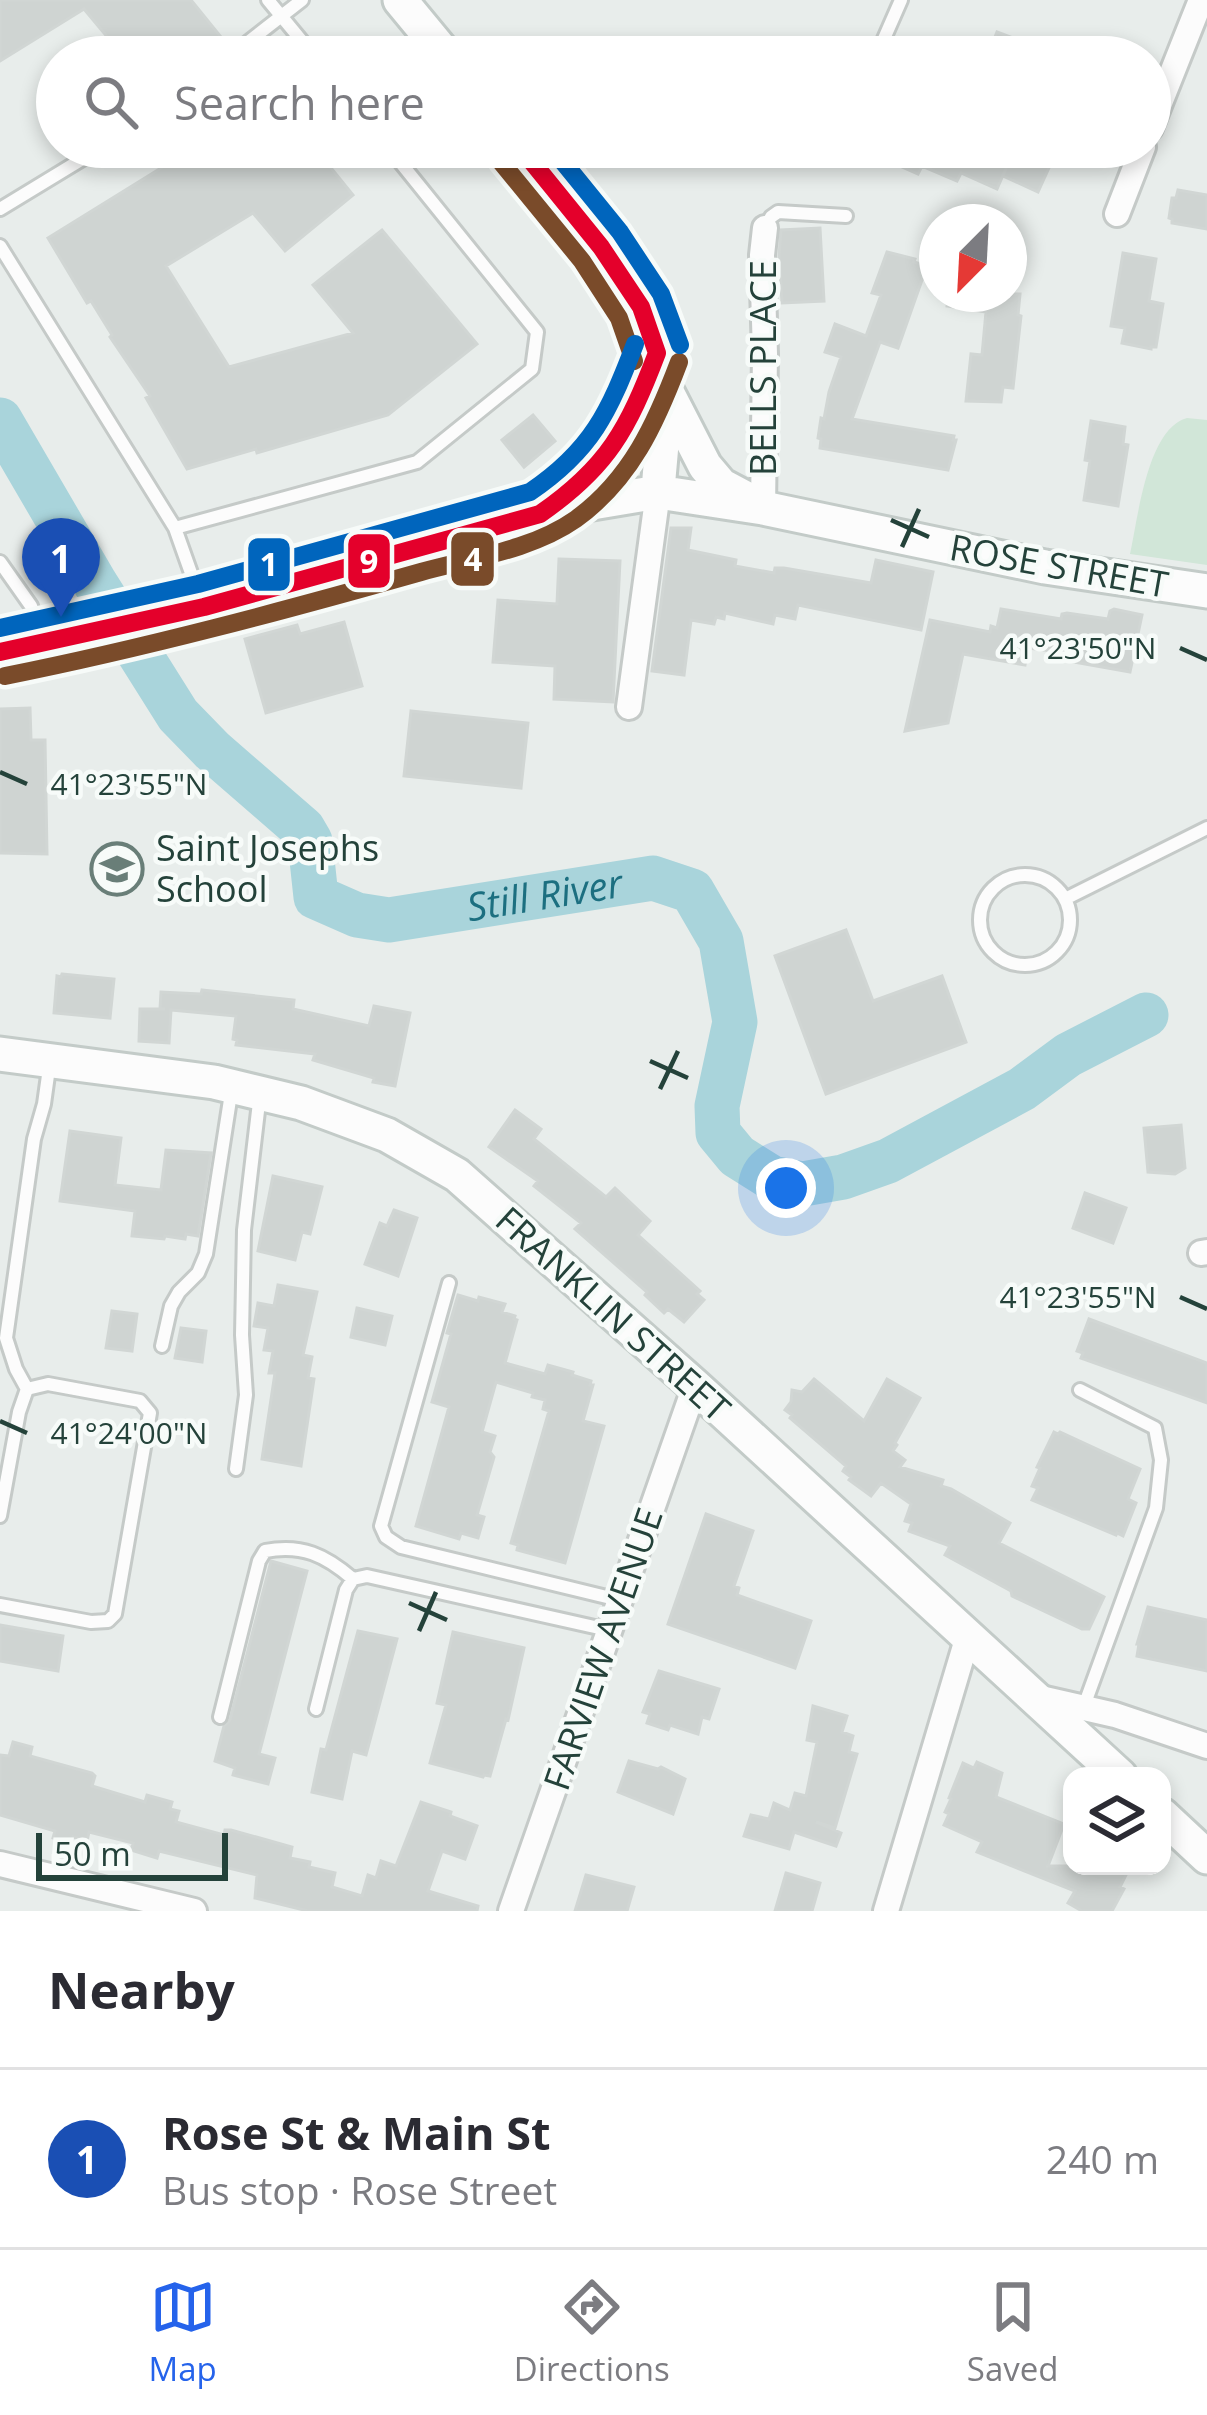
<!DOCTYPE html>
<html lang="en">
<head>
<meta charset="utf-8">
<style>
  :root { --surface:#fff; --page:#f2f2f3; --text:#2b2b33; --muted:#7c7c81; --line:#e1e1e2; --accent:#2563eb }
  body { margin:0; font-family:"Open Sans",sans-serif; background:var(--page); color:var(--text) }
  .controls { position:absolute; right:36px; bottom:36px; display:grid; overflow:hidden; border-radius:24px; box-shadow:0 6px 18px #0003 }
  .controls button { width:108px; height:108px; display:grid; place-items:center; padding:0; border:0; border-bottom:3px solid var(--line); background:var(--surface); color:var(--text); font:60px sans-serif }
  .compass { position:absolute; left:919px; top:204px; width:108px; height:108px; border-radius:50%; background:var(--surface); box-shadow:0 6px 18px #0003; rotate:204deg }
  .scale { position:absolute; left:36px; bottom:30px; width:192px; box-sizing:border-box; padding-left:12px; border:6px solid #24423a; border-top:0; font-size:33px; line-height:42px; white-space:nowrap; color:#24423a; -webkit-text-stroke:9px #f7fbf9; paint-order:stroke }
  .you { position:absolute; left:786px; top:1188px; width:42px; height:42px; margin:-30px; border:9px solid #fff; border-radius:50%; background:#1a73e8; box-shadow:0 0 0 18px #1a73e833 }
  .badge { display:grid; place-items:center; width:78px; height:78px; border-radius:50%; background:var(--accent); color:#fff; font-size:39px; font-weight:700 }
  .pin { position:absolute; translate:-50% -99px; filter:drop-shadow(0 3px 6px #0008) }
  .pin::after { content:''; position:absolute; top:63px; width:42px; height:36px; background:inherit; clip-path:polygon(0 0,100% 0,50% 100%) }
  .list { margin:0; padding:0; list-style:none }
  h2 { display:flex; justify-content:space-between; align-items:center; height:156px; margin:0; padding:0 48px; font-size:51px }
  h2 small { font-size:39px; font-weight:400; color:var(--muted) }
  .list li { display:grid; grid-template-columns:78px 1fr auto; gap:36px; align-items:center; box-sizing:border-box; height:180px; padding:0 48px; border-top:3px solid var(--line) }
  .list b { display:block; font-size:45px; white-space:nowrap }
  .list p { margin:0; font-size:39px; white-space:nowrap; color:var(--muted) }
  .list em { font-size:39px; font-style:normal; color:var(--muted) }
  .icon { flex:none; width:66px; height:66px; fill:none; stroke:currentColor; stroke-width:2; stroke-linecap:round; stroke-linejoin:round }
  .map { position:relative; flex:none; width:1207px; height:1911px; overflow:hidden }
  .search { position:absolute; background:var(--surface); box-shadow:0 6px 18px #0003; left:36px; right:36px; top:36px; height:132px; display:flex; align-items:center; gap:30px; box-sizing:border-box; padding:0 42px; border-radius:66px; color:var(--muted); font-size:45px }
  .sheet { height:336px; background:var(--surface) }
  nav { display:flex; justify-content:space-around; align-items:center; box-sizing:border-box; height:168px; border-top:3px solid var(--line); background:var(--surface); font-size:33px; color:var(--muted) }
  nav a { display:grid; justify-items:center; gap:6px }
  nav .on { color:var(--accent) }
  .map>svg:first-child { display:block }
</style>
</head>
<body>
<div class="map">
<svg width="1207" height="1911" viewBox="0 0 1207 1911">
  <rect width="100%" height="100%" fill="#e8edeb"/>
  <!-- green -->
  <path fill="#d1e6d8" d="M1187 418 1207 420V565L1130 554C1138 518 1147 429 1187 418Z"/>
  <g fill="none" stroke-linecap="round" stroke-linejoin="round">
    <!-- river -->
    <path stroke="#a9d4db" stroke-width="45" id="s1" d="M0 420 95 583 178 715 212 750 303 829 310 841 316 897 357 915 389 920 653 878 692 891 721 941 735 1022 717 1106 718 1133 737 1156 772 1178 803 1184 843 1177 888 1161 1022 1089 1068 1055 1146 1015"/>
  </g>
  <!-- building -->
  <path fill="#cfd4d2" stroke="#d1d6d4" stroke-width="3" d="M0 0H191L221 37 197 57H124L84 9 0 61Z
    M997 32 1059 55V57H987Z
    M195 147H314L353 195 285 251 253 213 166 266 229 367 353 333 313 285 382 230 477 344 388 415 257 453 256 449 187 469 146 398 150 396 110 337 112 335 91 301 87 303 48 238Z
    M857 147H984L1010 159 997 189 961 173 957 181 922 166 918 174Z
    M1015 147 1052 161 1038 192 1003 176Z
    M1178 190 1207 195V229L1172 223V219L1169 218 1172 198H1176Z
    M820 228 824 301 782 303 779 256 781 230Z
    M887 252 915 259 914 262 927 266 898 348 880 342 852 419 954 436 953 440H956L948 470 820 448 821 439 818 438 821 418 824 419 829 392 841 357 825 352 835 324 866 336 881 295 872 293Z
    M1123 253 1156 259 1149 301 1163 304 1156 347H1151V349L1122 343 1125 328 1111 326Z
    M948 294H1020L1018 315 1021 316 1013 388 1003 387 1001 402 966 401 971 354 982 355 986 312 947 306Z
    M533 415 555 441 524 467 502 440Z
    M1091 421 1125 427 1123 444 1128 445 1118 506 1084 500 1090 461 1085 460Z
    M671 528H691L688 550 736 560 735 566 774 573 775 568H784L871 583 876 560 933 572 921 630 798 605 795 619 775 615 773 624 725 613 724 619 716 617 714 624 691 620 684 675 652 671Z
    M559 559 620 561 613 702 554 699 555 666 493 662 498 600 557 604Z
    M1001 609 1061 619 1062 614 1067 613 1108 619 1110 611 1114 609 1142 615 1130 672 1074 662 1067 660 1068 653 1028 648 1025 665 963 654 948 723 905 731 930 620 990 632 991 626 997 628Z
    M344 622 362 686 266 713 245 639 297 625 300 634Z
    M30 708 31 740H45L47 854 0 853V709Z
    M411 711 528 723 521 788 404 776Z
    M846 930 873 1001 942 976 966 1042 826 1094 775 956Z
    M62 974 114 979 110 1018 54 1013 57 976 61 977Z
    M202 990 294 1000 293 1009 369 1026 374 1006 410 1013 395 1086 373 1082 374 1078 313 1060 315 1054 236 1045 237 1040 233 1039 236 1016 171 1010 169 1043 139 1041 140 1009H165H160L161 992 201 994Z
    M515 1110 541 1129 534 1139 606 1197 615 1188 650 1221 638 1235 700 1291 697 1294 704 1300 684 1322 668 1309 664 1313 645 1295 647 1292 575 1229 581 1223 534 1186 538 1181 489 1147Z
    M1181 1125 1185 1168 1175 1174 1148 1172 1144 1128Z
    M70 1131 121 1138 115 1185 161 1190 166 1150 211 1153 198 1236 186 1234 185 1239 165 1236 164 1239 132 1236 135 1211 60 1201Z
    M273 1176 322 1187 310 1234 302 1232 295 1260 258 1251Z
    M1085 1193 1126 1208 1113 1243 1073 1228Z
    M394 1210 417 1218 398 1276 365 1264 380 1223 387 1226Z
    M278 1285 317 1292 303 1355 312 1357 308 1378 314 1379 301 1466 262 1459 275 1373H269L273 1351 264 1350 268 1328 254 1326 258 1303 274 1306Z
    M458 1295 478 1301 479 1297 505 1304 502 1312 515 1316 514 1319 517 1320 505 1363 545 1374 548 1365 573 1372 572 1375 591 1381 590 1385H593L583 1421 604 1426 565 1563 517 1550 518 1545 511 1543 549 1411 543 1409 545 1400 532 1397 533 1393 496 1382 482 1432 495 1436 490 1452 494 1457 477 1515 484 1517 478 1538 461 1533 459 1539 416 1526 449 1407 432 1402 451 1334 447 1333Z
    M357 1308 392 1316 385 1345 351 1337Z
    M112 1311 137 1314 132 1351 106 1348Z
    M1089 1319 1207 1363V1403L1081 1358 1083 1353 1077 1351Z
    M181 1328 206 1331 202 1362 175 1358Z
    M814 1379 864 1421 887 1379 920 1398 895 1443 897 1445 893 1451 905 1460 900 1467 943 1480 941 1486 951 1489 1010 1523 999 1543 1104 1597 1089 1629H1082L1012 1596 1011 1591 945 1555 950 1546 909 1531 912 1523 905 1521 911 1504 881 1483 871 1496 849 1480 851 1477 843 1471 846 1466 790 1418 792 1415 785 1410 791 1402 792 1390 802 1392Z
    M1054 1432 1058 1434 1060 1432 1140 1469 1128 1499 1136 1503 1123 1536 1117 1533 1116 1535 1032 1500 1038 1488 1032 1486 1040 1468 1037 1467Z
    M706 1514 753 1531 734 1586 739 1588 737 1595 811 1621 795 1668 668 1624Z
    M271 1561 307 1571 259 1754 275 1758 268 1784 233 1775 235 1768 215 1761 224 1726 230 1720Z
    M1148 1607 1207 1620V1671L1137 1656 1139 1644H1137Z
    M0 1625 63 1636 58 1671 0 1661Z
    M358 1631 397 1639 366 1755 352 1751 342 1799 312 1792 321 1749 326 1750Z
    M453 1632 524 1648 508 1720 506 1719 490 1776 484 1775 483 1777 430 1763 446 1705 437 1703Z
    M659 1671 719 1689 709 1719 702 1717 698 1734 670 1725 668 1730 647 1723 650 1714 643 1712Z
    M813 1706 847 1716 842 1732 853 1736 849 1752 857 1754 835 1828 816 1822 841 1833 836 1846 794 1832 789 1849 744 1836 751 1815 769 1819 774 1803 790 1810 795 1793 806 1796 817 1742 807 1740Z
    M13 1742 32 1747 30 1756 92 1773 95 1776 92 1786 145 1802 147 1795 172 1802 170 1809 179 1811 176 1822 224 1835 225 1830H231L292 1847 290 1858 310 1862 309 1867 335 1873 332 1887 362 1896 368 1875 376 1878 381 1861 396 1866 421 1802 451 1812 450 1816 477 1826 465 1859 442 1851 428 1891 478 1906 477 1911H308L255 1898 257 1875 159 1851 157 1858 131 1850 133 1843 89 1832 87 1841 73 1837 72 1843 53 1838 55 1831 0 1815V1755L9 1756Z
    M629 1761 658 1769 661 1767 685 1779 673 1814 618 1792Z
    M977 1762 1002 1773 996 1797 1064 1824 1048 1866H1114L1127 1873 1120 1887 1124 1889 1112 1911H1082L1068 1903 1075 1891 977 1852 982 1842 944 1825 949 1814 945 1812 951 1799 949 1798 963 1763 974 1768Z
    M786 1873 820 1883 812 1911H775Z
    M586 1875 634 1887 627 1911H575Z"/>
  <g fill="none" stroke-linecap="round" stroke-linejoin="round">
    <!-- lane casing -->
    <g stroke="#c5cac8" stroke-width="18">
      <path id="lane" d="M268 0 315 57
        M229 57 302 0
        M876 57 901 0
        M0 209 102 147
        M765 228 771 217 778 212 846 216
        M0 246 175 528 202 604
        M175 528 417 462 532 369 537 332 388 147
        M0 562 31 606 44 643
        M980 920a45 45 0 1 1 90 0a45 45 0 1 1-90 0Z
        M1065 899 1207 828
        M449 1283 381 1526 386 1537 401 1547 619 1600
        M162 1346 171 1306 179 1292 198 1273 206 1254 232 1087
        M1080 1390 1155 1428 1161 1460 1156 1508 1084 1706
        M236 1469 246 1395 242 1335 244 1230 260 1094
        M0 1516 19 1412 27 1389 16 1369 6 1338 34 1139 44 1104 50 1061
        M0 1605 91 1622 108 1621 115 1614 150 1413 140 1401 48 1384 27 1389
        M316 1709 346 1590 353 1579 367 1576 608 1630
        M220 1717 259 1561 265 1551C302 1544 325 1555 353 1579"/>
    </g>
    <!-- street casing -->
    <g stroke="#c5cac8" stroke-width="30">
      <path id="street" d="M1150 128 1201 0
        M1117 214 1143 147
        M763 508 765 354 762 255 765 228
        M629 707 658 492
        M1201 1253 1207 1252
        M1036 1697 1115 1715 1207 1746
        M0 1864 194 1911
        M511 1911 695 1386
        M886 1911 968 1636"/>
    </g>
    <!-- secondary casing -->
    <g stroke="#c3cbc8" stroke-width="39">
      <path id="secondary" d="M400 0 447 57
        M520 147C576 217 649 288 662 381 667 414 660 458 658 492
        M665 388 705 466 721 485 751 501
        M552 506C610 470 631 421 654 360
        M0 652 56 642 175 614 556 509 658 492 763 508 1045 567 1207 591
        M0 1054 214 1082 301 1103 387 1135 457 1175 695 1386 1120 1776
        M1162 1815 1207 1857"/>
    </g>
    <!-- lane -->
    <use href="#lane" stroke="#fcfcfc" stroke-width="12"/>
    <!-- street -->
    <use href="#street" stroke="#fcfcfc" stroke-width="24"/>
    <!-- secondary -->
    <use href="#secondary" stroke="#fcfcfc" stroke-width="33"/>
    <!-- bus-1 casing -->
    <g stroke="#f7fbf9" stroke-width="27">
      <path id="bus-1" d="M520 147 601 247 641 307 657 353
        M0 652 204 607 540 514C608 467 628 429 657 353"/>
    </g>
    <!-- bus-2 casing -->
    <g stroke="#f7fbf9" stroke-width="27">
      <path id="bus-2" d="M501 162 582 261 619 318 634 361
        M5 676C145 648 283 611 421 572 472 558 532 550 576 519 631 479 656 423 679 362"/>
    </g>
    <!-- bus-3 casing -->
    <g stroke="#f7fbf9" stroke-width="27">
      <path id="bus-3" d="M551 147 620 232 661 294 680 345
        M0 628 198 584 530 492C592 450 609 412 635 344"/>
    </g>
    <!-- bus-1 -->
    <use href="#bus-1" stroke="#e4002b" stroke-width="18"/>
    <!-- bus-2 -->
    <use href="#bus-2" stroke="#7a4b2a" stroke-width="18"/>
    <!-- bus-3 -->
    <use href="#bus-3" stroke="#0065bd" stroke-width="18"/>
  </g>
  <!-- ticks -->
  <path fill="none" stroke="#24423a" stroke-width="4.5" d="M891 520 929 537M902 547 919 509M1180 648 1207 660M0 772 27 784M650 1061 688 1078M660 1089 678 1051M1180 1297 1207 1309M0 1421 27 1433M409 1603 447 1620M419 1631 436 1592"/>
  <!-- icons -->
  <defs>
    <g id="school-ring" transform="scale(2.7)"><circle r="9.5" fill="#f7fbf9" stroke="#697e78" stroke-width="1.5"/><path d="M0-5L7-2L0 1L-7-2ZM-4 1L0 2.5L4 1V4Q0 6-4 4Z" fill="#697e78"/></g>
  </defs>
  <g fill-rule="evenodd">
    <use href="#school-ring" x="117" y="869"/>
  </g>
  <g text-anchor="middle" stroke-width="9" stroke-linejoin="round" paint-order="stroke">
    <!-- street labels -->
    <g font-size="36" fill="#24423a" stroke="#f7fbf9">
      <text transform="translate(763 368) rotate(-90)" y="13">BELLS PLACE</text>
      <text transform="translate(1059 566) rotate(10)" y="13">ROSE STREET</text>
      <text transform="translate(613 1314) rotate(42)" y="13">FRANKLIN STREET</text>
      <text transform="translate(603 1649) rotate(-71)" y="13">FARVIEW AVENUE</text>
    </g>
    <!-- poi labels -->
    <g font-size="36" fill="#24423a" stroke="#f7fbf9" text-anchor="start">
      <text x="156" y="861">Saint Josephs<tspan x="156" dy="41">School</tspan></text>
    </g>
    <!-- water labels -->
    <g font-size="39" font-style="italic" fill="#1c6f80" stroke="#f7fbf9">
      <text dy="14" stroke="none"><textPath href="#s1" startOffset="819">Still River</textPath></text>
    </g>
  </g>
  <g font-size="30" text-anchor="middle" fill="#24423a" stroke="#f7fbf9" stroke-width="9" stroke-linejoin="round" paint-order="stroke">
    <text x="1078" y="659">41°23'50"N</text>
    <text x="129" y="795">41°23'55"N</text>
    <text x="1078" y="1308">41°23'55"N</text>
    <text x="129" y="1444">41°24'00"N</text>
  </g>
  <g stroke="#f7fbf9" stroke-width="4.5">
    <rect x="449" y="530" width="47" height="58" rx="12" fill="#7a4b2a"/>
    <rect x="346" y="532" width="46" height="58" rx="12" fill="#e4002b"/>
    <rect x="246" y="536" width="46" height="57" rx="12" fill="#0065bd"/>
  </g>
  <g font-size="33" text-anchor="middle" font-weight="bold" fill="#fff">
    <text x="473" y="571">4</text>
    <text x="369" y="573">9</text>
    <text x="269" y="576">1</text>
  </g>
</svg>
<div class="controls">
<button><svg class="icon" aria-label="layers" viewBox="0 0 24 24"><path d="M12 4l9 5-9 5-9-5zM3 14l9 5 9-5"/></svg></button>
</div>
<svg class="compass" viewBox="-18 -18 36 36"><path d="M0-13l5 13h-10z" fill="#e53935"/><path d="M0 13l5-13h-10z" fill="#7c7c81"/></svg>
<div class="scale">50 m</div>
<div class="you"></div>
<div class="pin badge" style="left:61px;top:617px;background:#1a4fb4">1</div>
<div class="search"><svg class="icon" aria-label="search" viewBox="0 0 24 24"><circle cx="10" cy="10" r="6"/><path d="M15 15l6 6"/></svg>Search here</div>
</div>
<section class="sheet">
<h2>Nearby<small></small></h2>
<ul class="list">
<li><span class="badge" style="background:#1a4fb4">1</span><div><b>Rose St &amp; Main St</b><p>Bus stop · Rose Street</p></div><em>240 m</em></li>
</ul>
</section>
<nav>
<a class="on"><svg class="icon" aria-label="map" viewBox="0 0 24 24"><path d="M3 6l6-2 6 2 6-2v14l-6 2-6-2-6 2zM9 4v14M15 6v14"/></svg>Map</a>
<a><svg class="icon" aria-label="directions" viewBox="0 0 24 24"><path d="M12 3l9 9-9 9-9-9zM9 14v-3h6M13 9l2 2-2 2"/></svg>Directions</a>
<a><svg class="icon" aria-label="saved" viewBox="0 0 24 24"><path d="M7 4h10v16l-5-4-5 4z"/></svg>Saved</a>
</nav>
</body>
</html>
